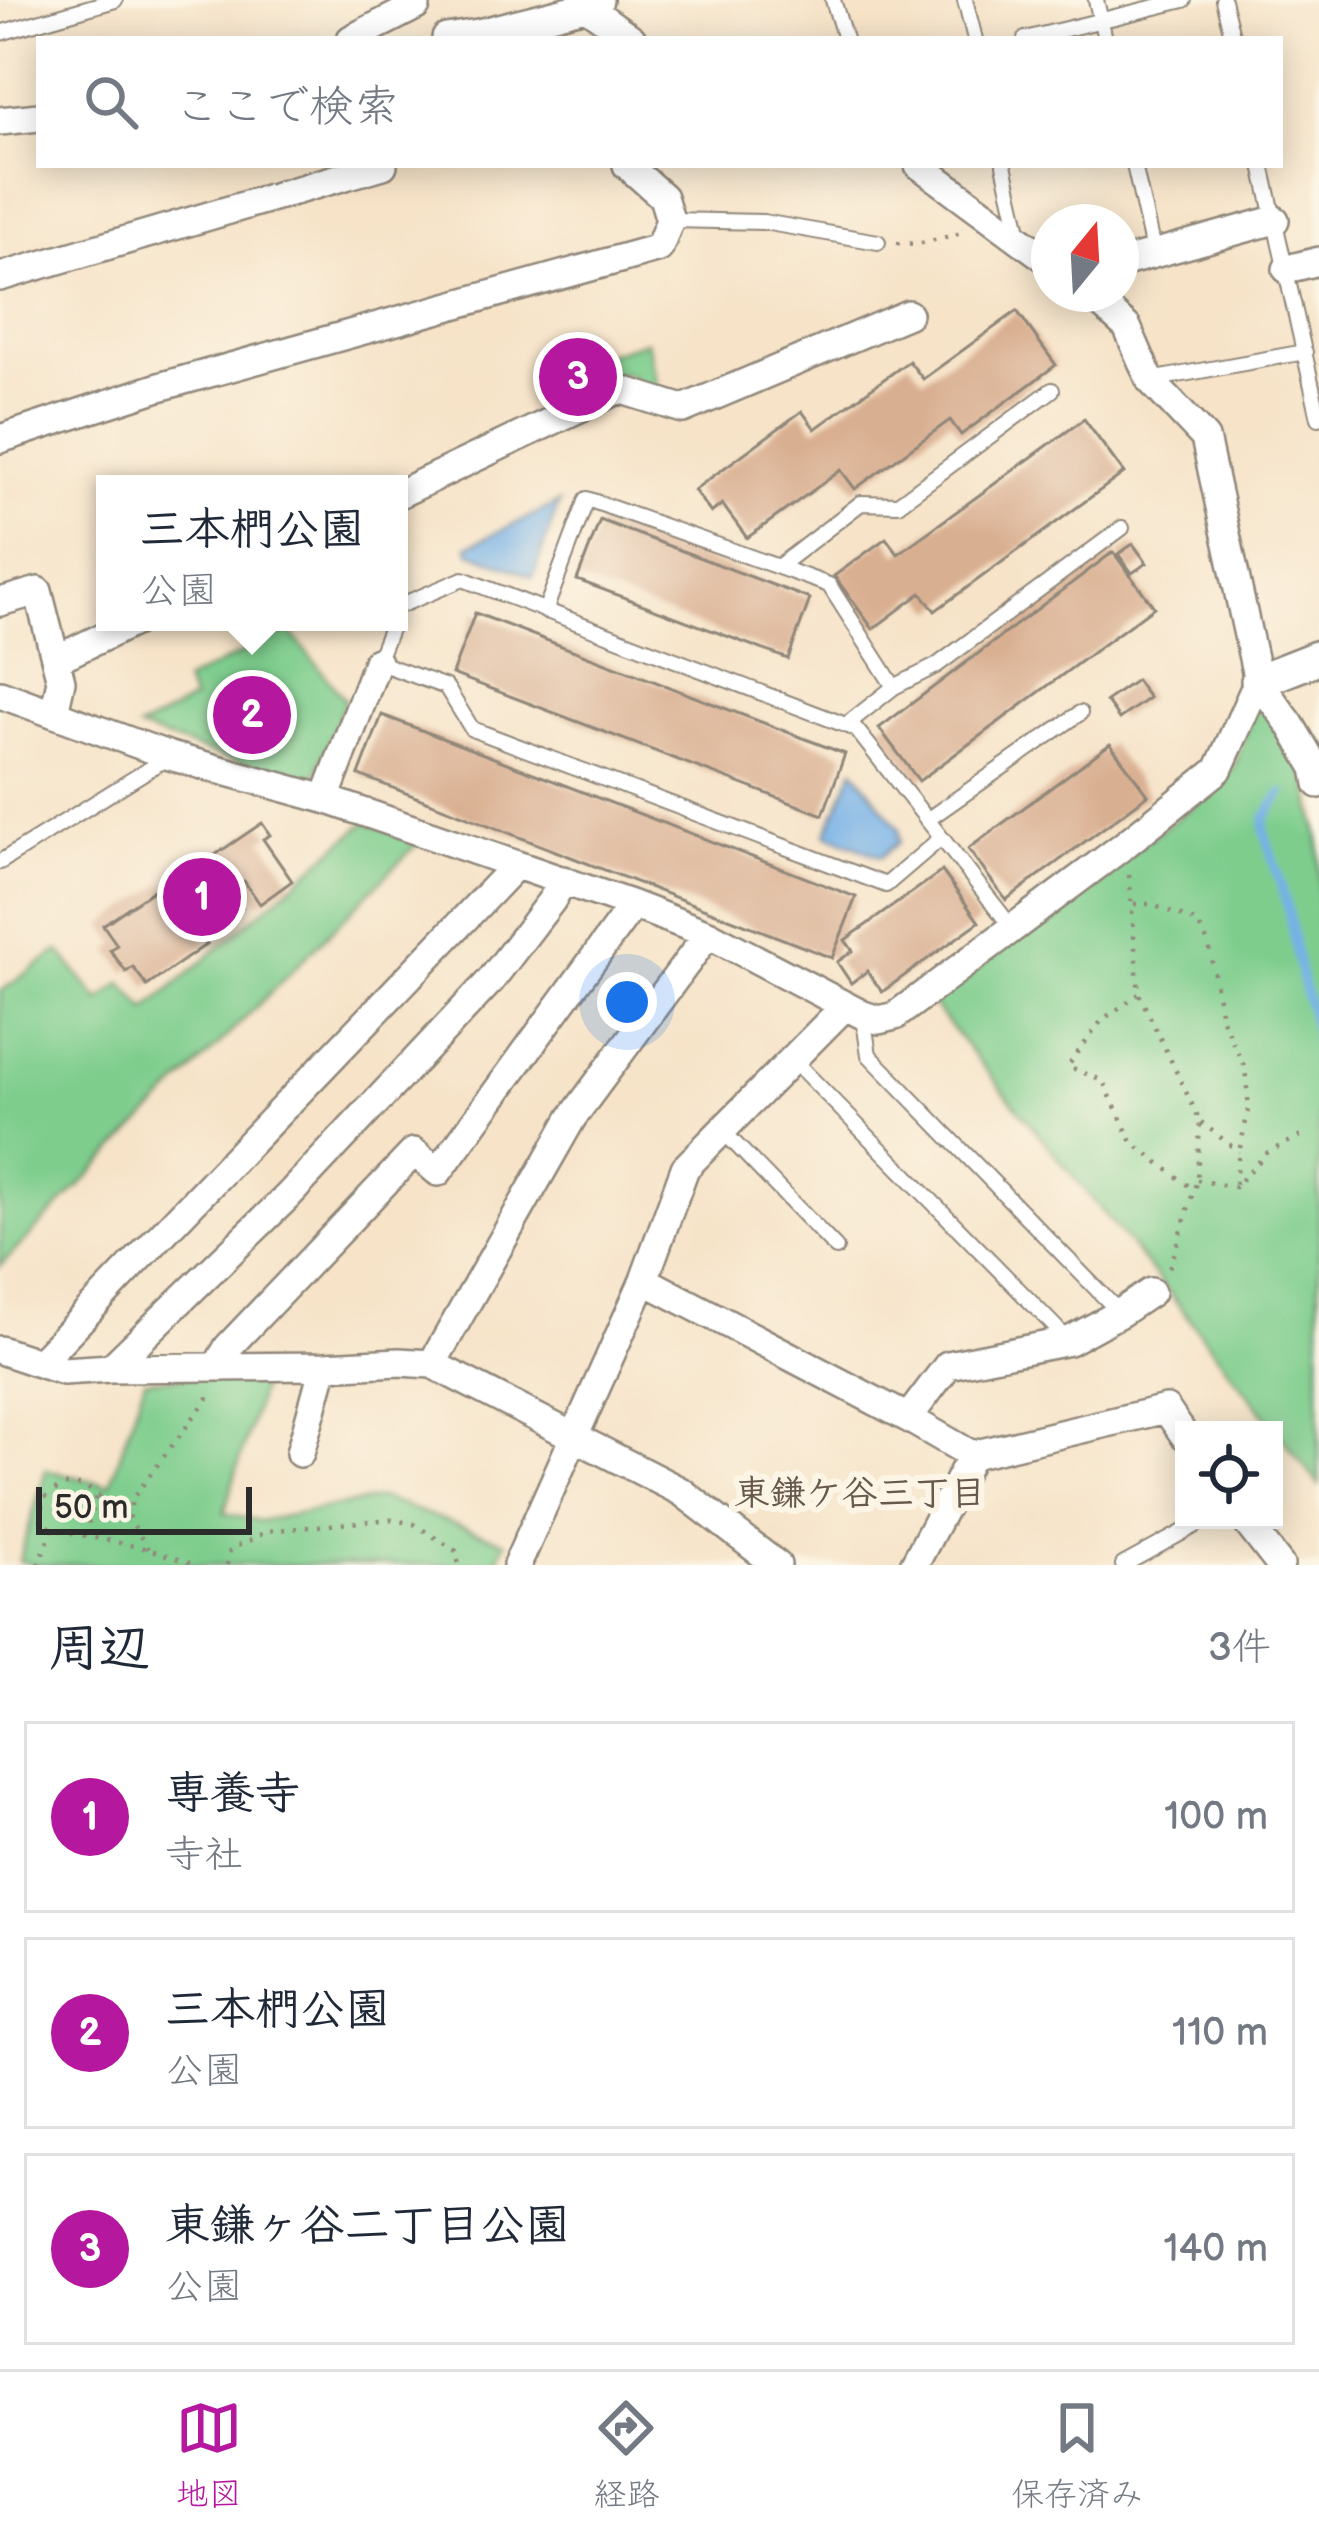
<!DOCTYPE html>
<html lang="ja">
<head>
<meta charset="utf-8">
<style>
  :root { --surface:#fff; --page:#f6f6f7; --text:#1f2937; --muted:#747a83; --line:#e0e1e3; --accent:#b5179e }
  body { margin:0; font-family:"Balsamiq Sans","Klee One",sans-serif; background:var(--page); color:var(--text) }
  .controls { position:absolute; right:36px; bottom:36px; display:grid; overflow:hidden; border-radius:0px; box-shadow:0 6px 30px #0003 }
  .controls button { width:108px; height:108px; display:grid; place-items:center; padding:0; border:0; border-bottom:3px solid var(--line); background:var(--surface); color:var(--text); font:60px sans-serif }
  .compass { position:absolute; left:1031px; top:204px; width:108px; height:108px; border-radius:50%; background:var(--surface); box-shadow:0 6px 30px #0003; rotate:18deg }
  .scale { position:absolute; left:36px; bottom:30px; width:216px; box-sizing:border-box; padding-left:12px; border:6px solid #2b2b2b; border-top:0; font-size:33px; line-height:42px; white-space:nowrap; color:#2b2b2b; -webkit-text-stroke:9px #fcf5e5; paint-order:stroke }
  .you { position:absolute; left:627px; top:1002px; width:42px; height:42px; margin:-30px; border:9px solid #fff; border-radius:50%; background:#1a73e8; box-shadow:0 0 0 18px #1a73e833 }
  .badge { display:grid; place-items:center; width:78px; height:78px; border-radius:50%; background:var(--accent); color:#fff; font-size:39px; font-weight:700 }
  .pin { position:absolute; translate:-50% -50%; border:6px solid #fff; box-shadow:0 3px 12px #0006 }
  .popup { position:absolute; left:96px; top:475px; width:312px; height:156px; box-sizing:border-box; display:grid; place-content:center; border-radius:0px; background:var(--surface); filter:drop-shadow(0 3px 9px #0005); font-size:39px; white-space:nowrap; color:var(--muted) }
  .popup b { font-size:45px; color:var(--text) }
  .popup::after { content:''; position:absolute; left:50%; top:100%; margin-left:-24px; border:24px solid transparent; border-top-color:var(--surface) }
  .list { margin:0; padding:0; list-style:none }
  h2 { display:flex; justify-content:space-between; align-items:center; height:156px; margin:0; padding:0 48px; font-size:51px }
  h2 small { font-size:39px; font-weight:400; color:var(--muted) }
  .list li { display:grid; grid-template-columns:78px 1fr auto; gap:36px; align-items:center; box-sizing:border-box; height:192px; margin:0 24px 24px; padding:0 24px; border:3px solid var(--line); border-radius:0px }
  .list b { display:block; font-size:45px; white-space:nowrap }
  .list p { margin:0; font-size:39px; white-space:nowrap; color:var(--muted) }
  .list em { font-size:39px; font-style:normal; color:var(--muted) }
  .icon { flex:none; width:66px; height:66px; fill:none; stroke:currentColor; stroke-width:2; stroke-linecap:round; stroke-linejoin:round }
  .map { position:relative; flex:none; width:1319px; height:1565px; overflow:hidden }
  .search { position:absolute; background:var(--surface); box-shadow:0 6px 30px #0003; left:36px; right:36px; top:36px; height:132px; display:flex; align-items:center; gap:30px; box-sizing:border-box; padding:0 42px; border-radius:0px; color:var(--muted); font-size:45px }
  .sheet { height:804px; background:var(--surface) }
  nav { display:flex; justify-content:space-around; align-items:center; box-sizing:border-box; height:168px; border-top:3px solid var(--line); background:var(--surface); font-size:33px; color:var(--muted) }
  nav a { display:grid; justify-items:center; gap:6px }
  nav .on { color:var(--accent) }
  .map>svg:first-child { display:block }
</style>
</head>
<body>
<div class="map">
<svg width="1319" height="1565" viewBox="0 0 1319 1565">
  <rect width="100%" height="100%" fill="#fcf5e5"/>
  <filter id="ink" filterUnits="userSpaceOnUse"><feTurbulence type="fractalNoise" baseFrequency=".00833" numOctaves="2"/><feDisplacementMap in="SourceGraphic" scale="24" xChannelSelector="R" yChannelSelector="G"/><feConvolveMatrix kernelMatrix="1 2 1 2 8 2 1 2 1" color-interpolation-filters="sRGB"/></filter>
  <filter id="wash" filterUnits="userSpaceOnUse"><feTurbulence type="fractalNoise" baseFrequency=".004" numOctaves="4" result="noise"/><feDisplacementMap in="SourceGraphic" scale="48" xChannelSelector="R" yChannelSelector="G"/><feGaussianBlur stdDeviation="2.7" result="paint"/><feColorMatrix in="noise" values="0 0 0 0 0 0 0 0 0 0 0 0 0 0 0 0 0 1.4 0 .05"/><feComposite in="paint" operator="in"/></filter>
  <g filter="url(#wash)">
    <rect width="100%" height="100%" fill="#f6e3c8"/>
    <!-- green -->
    <path fill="#7ecd8d" stroke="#547c5c" stroke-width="3" d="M647 341 659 393 632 384 633 376 621 372 618 380 544 415 533 378Z
      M289 630 345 700 316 774 305 778 222 757 139 729 193 700 184 682Z
      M1261 703 1306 773 1319 842V1485L1163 1285 931 1003 1220 786 1234 767 1256 705Z
      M366 822 420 841 0 1266V992L59 950 99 1001 122 983 146 1010Z
      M266 1372 224 1513 259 1521 381 1498 506 1542 495 1565H38L19 1561 46 1470 110 1485 145 1380Z"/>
    <!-- water -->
    <path fill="#76b1e7" stroke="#506e89" stroke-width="3" d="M559 503 533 577 470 552 468 546Z
      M854 769 899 829V842L881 857 826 834Z"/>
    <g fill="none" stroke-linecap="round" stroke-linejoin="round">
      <!-- stream -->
      <path stroke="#76b1e7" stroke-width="9" d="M1282 793 1265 818 1264 830 1288 909 1299 968 1316 1033 1319 1067"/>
    </g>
    <g id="blocks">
      <!-- building -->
      <path fill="#d9af91" d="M1017 311 1056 365 961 435 950 420 855 489 841 470 747 538 722 504 711 513 694 490 802 411 815 429 909 361 923 379Z
        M1084 419 1124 473 935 611 921 593 873 629 834 576 886 538 898 554Z
        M600 520 810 599 788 659 577 580Z
        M1133 544 1147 563 1132 573 1118 554Z
        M1113 552 1154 607 919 781 879 728Z
        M475 613 845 754 823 815 452 674Z
        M1136 680 1149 698 1119 719 1106 701Z
        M382 715 856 897 832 958 359 775Z
        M1110 744 1148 795 1006 900 968 849Z
        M262 823 270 835 263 839 292 881 260 904 244 881 231 890 242 907 201 936 207 944 147 986 133 967 126 972 110 950 117 945 103 925 164 883 168 887Z
        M942 871 979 922 882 992 867 971 851 983 837 962 853 951 845 940Z"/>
    </g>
  </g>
  <g filter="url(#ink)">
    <use href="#blocks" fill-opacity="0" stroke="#90877a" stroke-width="3"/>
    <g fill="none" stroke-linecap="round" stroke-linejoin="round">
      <!-- service casing -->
      <g stroke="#90877a" stroke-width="18">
        <path id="service" d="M833 0 845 39
          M965 0 975 39
          M1096 0 1105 39
          M1223 0 1233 39
          M0 33 115 0
          M1025 39 1184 0
          M1004 165 1020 235
          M1134 165 1154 254
          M1262 165 1319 418
          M670 220 763 222 878 242
          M1150 380 1305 352
          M779 566 861 503 898 504 1052 390
          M399 606 463 579 856 729 1006 920
          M545 611 587 499 829 585 894 687
          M393 622 377 662 446 687 472 729 886 885 941 838
          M846 725 894 687 936 666 1122 528
          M927 820 1080 713
          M0 862 170 756
          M863 1015 869 1055 1120 1313
          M792 1059 1069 1341
          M722 1130 836 1248
          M1123 1565 1205 1520"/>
      </g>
      <!-- minor casing -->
      <g stroke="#90877a" stroke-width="32">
        <path id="minor" d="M586 6 632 39
          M446 38 478 33 586 6 599 0
          M351 39 416 6
          M0 121 39 117
          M919 165 1049 261
          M1121 263 1275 220
          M1287 269 1319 261
          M0 277 383 165
          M1090 294 1127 327 1150 380 1205 438 1258 681 1290 724 1316 768 1319 784
          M0 439 159 387 659 248 670 220 663 197 627 165
          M399 494 619 389 683 409 908 314
          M0 602 38 591 61 681 54 713
          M57 659 134 622
          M0 694 170 756 325 799 633 905 708 934 863 1015 879 1020 895 1016 1123 846 1218 770 1258 681
          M325 799 377 662
          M644 1280 908 1418 972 1455 1166 1409 1184 1435
          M0 1350 63 1371 111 1368 324 1366 399 1362 432 1364 682 1492 777 1565
          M39 1363 516 865
          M432 1364 572 1118 708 934
          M217 1366 228 1347 414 1152 438 1172 633 905
          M111 1368 287 1197 491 980 552 900 563 880
          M908 1418 948 1365 1069 1341 1120 1313 1151 1292
          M300 1453 324 1366
          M1245 1520 1280 1565
          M517 1565 644 1280 685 1168 845 1006
          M914 1565 972 1455"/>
      </g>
      <!-- tertiary casing -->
      <g stroke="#90877a" stroke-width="38">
        <path id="tertiary" d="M1258 681 1319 657"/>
      </g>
      <!-- path -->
      <path stroke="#90877a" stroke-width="4.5" stroke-dasharray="3 9" stroke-linecap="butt" d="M897 243 918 244 962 233
        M1129 875 1139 994 1200 1121 1197 1180 1171 1264 1167 1270
        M1134 904H1150L1197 922 1209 944 1221 1017 1245 1068 1249 1108 1239 1152 1235 1187
        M1139 994 1102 1020 1068 1066 1103 1081 1132 1142 1194 1190
        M1201 1122 1239 1152
        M1197 1180 1235 1187 1268 1152 1301 1136
        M129 1518 132 1499 211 1394
        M85 1535 96 1495
        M148 1549 129 1518 83 1485H63L44 1498 41 1521 53 1529 148 1549 196 1565
        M38 1565 53 1529
        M227 1565 230 1550 268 1531 390 1519 414 1524 456 1551 459 1565"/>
      <!-- service -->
      <use href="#service" stroke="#fff" stroke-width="14"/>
      <!-- minor -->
      <use href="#minor" stroke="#fff" stroke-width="27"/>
      <!-- tertiary -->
      <use href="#tertiary" stroke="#fff" stroke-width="33"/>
    </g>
  </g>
  <g text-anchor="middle" stroke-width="12" stroke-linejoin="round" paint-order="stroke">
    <!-- neighbourhood labels -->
    <g font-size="36" font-weight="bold" fill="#68594f" stroke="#fcf5e5">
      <text x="860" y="1505">東鎌ケ谷三丁目</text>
    </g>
  </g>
</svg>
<div class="controls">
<button><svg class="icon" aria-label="locate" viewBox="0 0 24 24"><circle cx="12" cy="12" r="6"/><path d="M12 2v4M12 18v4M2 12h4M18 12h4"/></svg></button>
</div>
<svg class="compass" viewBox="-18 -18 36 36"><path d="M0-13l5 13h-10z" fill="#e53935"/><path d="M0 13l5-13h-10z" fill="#747a83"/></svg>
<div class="scale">50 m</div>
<div class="you"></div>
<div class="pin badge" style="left:202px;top:897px">1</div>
<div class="pin badge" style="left:252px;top:715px">2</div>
<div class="popup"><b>三本椚公園</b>公園</div>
<div class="pin badge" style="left:578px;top:377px">3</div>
<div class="search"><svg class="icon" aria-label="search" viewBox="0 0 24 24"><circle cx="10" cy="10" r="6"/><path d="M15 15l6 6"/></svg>ここで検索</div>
</div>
<section class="sheet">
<h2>周辺<small>3件</small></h2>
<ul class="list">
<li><span class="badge">1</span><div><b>専養寺</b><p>寺社</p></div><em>100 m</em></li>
<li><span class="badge">2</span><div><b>三本椚公園</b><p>公園</p></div><em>110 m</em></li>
<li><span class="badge">3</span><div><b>東鎌ヶ谷二丁目公園</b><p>公園</p></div><em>140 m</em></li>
</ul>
</section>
<nav>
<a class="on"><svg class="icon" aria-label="map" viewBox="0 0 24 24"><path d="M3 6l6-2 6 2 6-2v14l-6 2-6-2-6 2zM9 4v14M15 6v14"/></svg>地図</a>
<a><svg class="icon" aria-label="directions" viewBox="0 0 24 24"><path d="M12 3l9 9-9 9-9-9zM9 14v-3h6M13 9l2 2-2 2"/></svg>経路</a>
<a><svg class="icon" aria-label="saved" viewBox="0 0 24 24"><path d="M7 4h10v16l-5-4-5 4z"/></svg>保存済み</a>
</nav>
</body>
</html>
